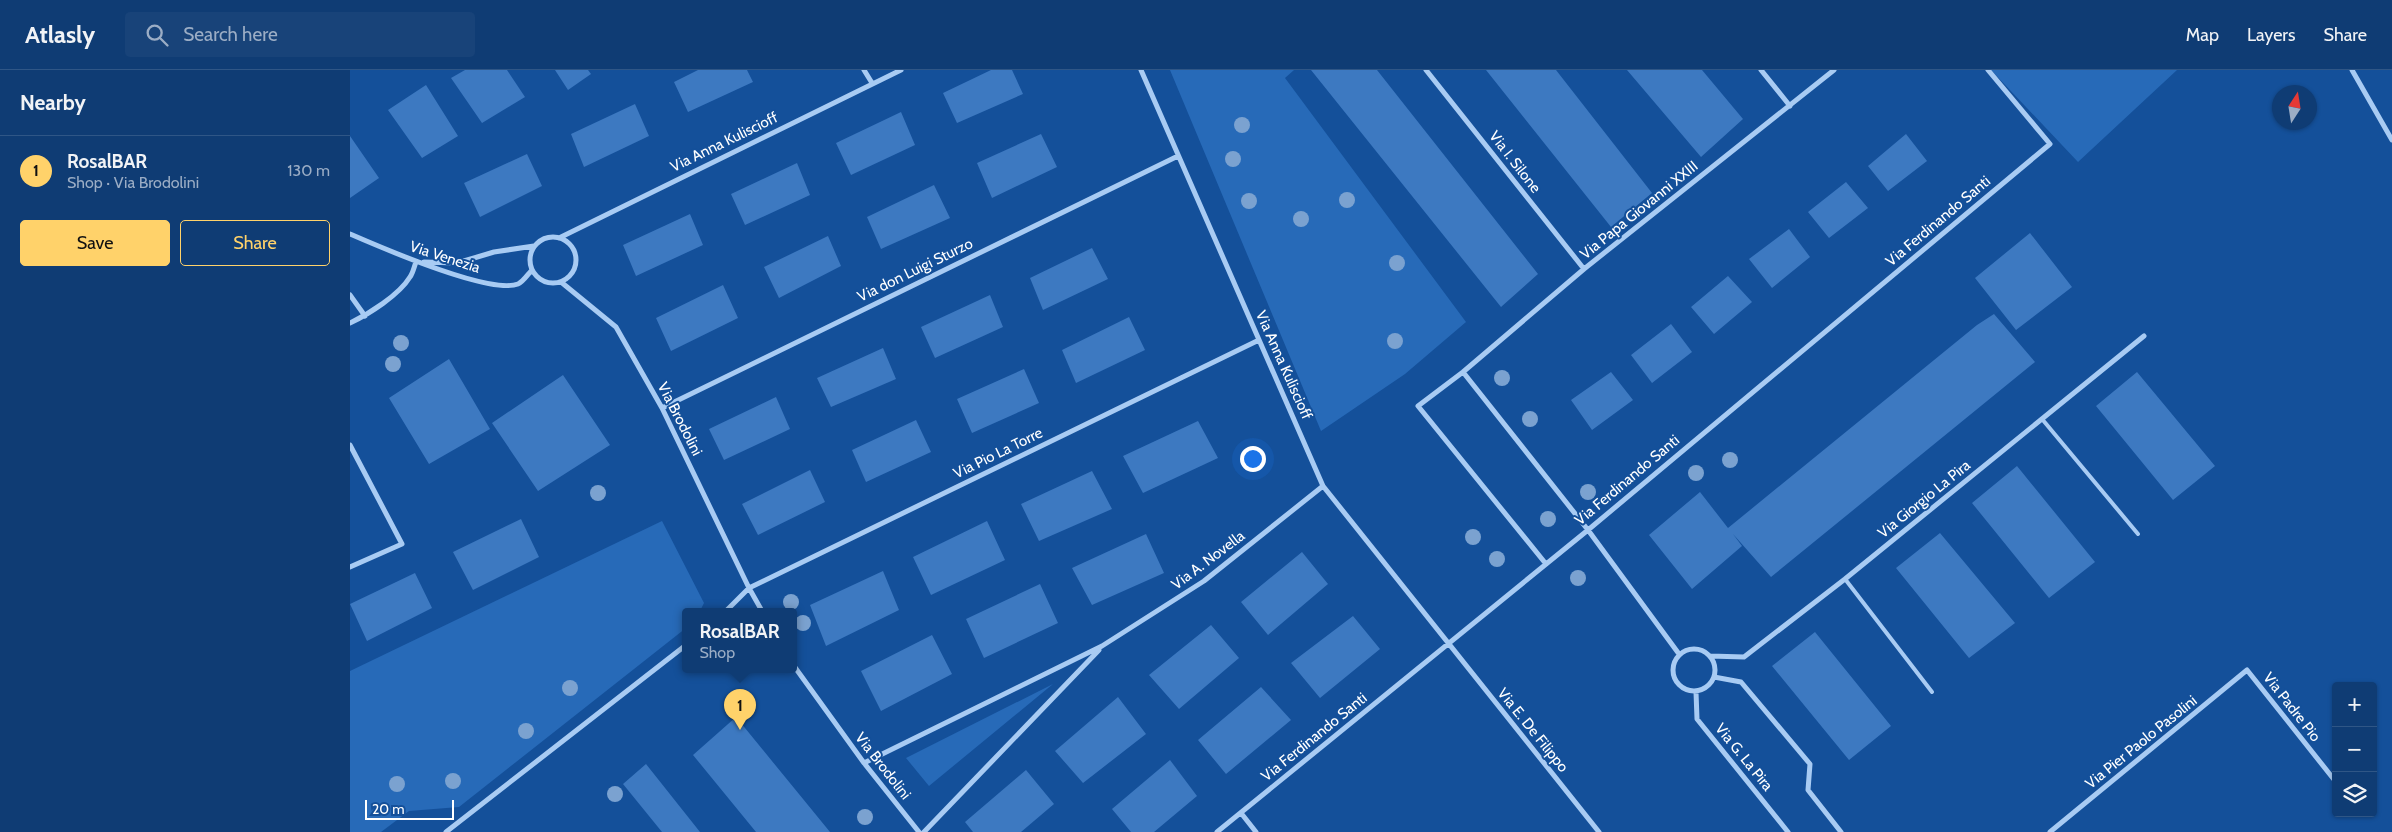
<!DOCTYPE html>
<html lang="en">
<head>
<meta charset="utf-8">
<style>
  :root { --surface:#0f3c74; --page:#184379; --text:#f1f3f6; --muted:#9badc5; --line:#2f5686; --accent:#ffd26a }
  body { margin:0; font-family:Cabin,sans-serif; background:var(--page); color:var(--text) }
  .controls { position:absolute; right:15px; bottom:15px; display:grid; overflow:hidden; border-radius:5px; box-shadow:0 1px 4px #0004 }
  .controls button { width:45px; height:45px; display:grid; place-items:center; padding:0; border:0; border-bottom:1px solid var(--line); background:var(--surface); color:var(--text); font:25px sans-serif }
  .compass { position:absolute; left:1922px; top:15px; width:45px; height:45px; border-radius:50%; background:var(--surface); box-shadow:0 1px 4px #0004; rotate:12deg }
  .scale { position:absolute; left:15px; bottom:12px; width:89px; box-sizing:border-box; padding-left:5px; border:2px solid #fff; border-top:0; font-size:14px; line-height:18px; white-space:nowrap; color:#fff; -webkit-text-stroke:4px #14509a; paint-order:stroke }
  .you { position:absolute; left:902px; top:388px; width:18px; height:18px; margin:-12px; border:4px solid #fff; border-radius:50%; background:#1a73e8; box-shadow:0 0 0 8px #1a73e833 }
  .badge { display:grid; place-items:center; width:32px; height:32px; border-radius:50%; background:var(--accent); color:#111; font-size:16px; font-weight:700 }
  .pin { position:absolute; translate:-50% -41px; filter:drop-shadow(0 1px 2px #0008) }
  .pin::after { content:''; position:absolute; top:26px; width:18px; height:15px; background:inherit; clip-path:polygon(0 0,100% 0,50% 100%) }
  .popup { position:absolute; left:332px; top:538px; width:115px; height:65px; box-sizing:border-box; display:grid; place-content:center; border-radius:5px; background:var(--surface); filter:drop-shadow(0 1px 4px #0005); font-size:16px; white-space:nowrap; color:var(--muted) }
  .popup b { font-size:19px; color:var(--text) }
  .popup::after { content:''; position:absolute; left:50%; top:100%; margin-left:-10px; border:10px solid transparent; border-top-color:var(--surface) }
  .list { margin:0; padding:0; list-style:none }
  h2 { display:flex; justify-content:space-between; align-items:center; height:65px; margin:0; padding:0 20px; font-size:21px }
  h2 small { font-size:16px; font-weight:400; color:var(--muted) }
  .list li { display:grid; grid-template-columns:32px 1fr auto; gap:15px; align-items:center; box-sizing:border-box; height:70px; padding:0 20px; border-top:1px solid var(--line) }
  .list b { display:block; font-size:19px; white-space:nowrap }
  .list p { margin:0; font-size:16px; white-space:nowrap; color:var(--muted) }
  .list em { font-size:16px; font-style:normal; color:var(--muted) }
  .actions { display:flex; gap:10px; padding:15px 20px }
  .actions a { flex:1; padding:11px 0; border:1px solid var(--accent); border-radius:5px; text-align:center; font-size:18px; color:var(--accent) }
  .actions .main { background:var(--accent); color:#111 }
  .icon { flex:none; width:28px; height:28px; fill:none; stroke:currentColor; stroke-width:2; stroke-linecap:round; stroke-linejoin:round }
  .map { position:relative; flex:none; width:2042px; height:762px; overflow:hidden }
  header { display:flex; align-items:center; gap:30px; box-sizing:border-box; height:70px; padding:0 25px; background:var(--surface); border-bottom:1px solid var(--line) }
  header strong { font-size:24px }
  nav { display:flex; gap:28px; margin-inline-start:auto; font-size:18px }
  .search { width:350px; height:45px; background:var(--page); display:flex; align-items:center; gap:12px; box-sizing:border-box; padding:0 18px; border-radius:5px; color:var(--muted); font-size:19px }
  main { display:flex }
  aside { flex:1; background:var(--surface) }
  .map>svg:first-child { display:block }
</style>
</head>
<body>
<header>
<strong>Atlasly</strong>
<div class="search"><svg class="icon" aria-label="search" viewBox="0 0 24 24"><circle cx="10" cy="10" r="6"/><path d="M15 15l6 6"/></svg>Search here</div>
<nav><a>Map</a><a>Layers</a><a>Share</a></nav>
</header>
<main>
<aside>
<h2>Nearby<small></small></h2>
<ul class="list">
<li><span class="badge">1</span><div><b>RosalBAR</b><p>Shop · Via Brodolini</p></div><em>130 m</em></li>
</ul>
<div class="actions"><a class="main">Save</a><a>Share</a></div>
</aside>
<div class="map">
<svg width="2042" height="762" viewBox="0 0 2042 762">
  <rect width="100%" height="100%" fill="#14509a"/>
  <!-- green -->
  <path fill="#276ab8" d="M820 0H944L935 8 1116 252 1055 304 971 361Z
    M1641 0H1827L1728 92Z
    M312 451 354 533 350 541H336V558L109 737 59 741 31 762H0V601Z
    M703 614 579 716 556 688Z"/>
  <!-- building -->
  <path fill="#3d79c1" d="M115 0H157L175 27 132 53 101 8Z
    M205 0H238L241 4 218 20Z
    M348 0H397L403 12 338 42 324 12Z
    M641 0H662L673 24 607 53 593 23Z
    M961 0H1027L1188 204 1151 237Z
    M1136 0H1206L1302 123 1261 157Z
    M1277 0H1352L1393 49 1351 87Z
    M76 15 108 66 72 88 38 40Z
    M285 34 299 66 234 97 221 64Z
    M551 42 565 75 501 105 486 73Z
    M691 64 707 97 642 128 627 93Z
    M1556 64 1577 91 1538 121 1518 96Z
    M0 66 29 108 0 128Z
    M177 84 192 116 130 147 114 113Z
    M447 93 460 125 395 155 381 124Z
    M1496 112 1518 138 1479 168 1458 142Z
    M584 115 600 148 531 179 517 147Z
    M340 144 353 175 286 206 273 175Z
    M1439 159 1460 187 1422 218 1399 189Z
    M1680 163 1722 217 1666 260 1625 208Z
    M478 166 491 196 429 228 414 197Z
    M742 178 758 209 693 240 680 208Z
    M1378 206 1402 232 1364 264 1341 237Z
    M373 215 388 248 321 281 306 248Z
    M640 225 653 257 585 288 571 257Z
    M1644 244 1685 292 1421 507 1383 464 1392 476 1342 519 1299 465 1350 422 1378 458 1627 255Z
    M779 247 795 280 726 313 712 280Z
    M1321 254 1342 282 1302 313 1281 285Z
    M533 278 546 309 481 337 467 308Z
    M99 289 140 359 79 394 39 328Z
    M674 299 689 333 622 363 607 329Z
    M1261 302 1283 330 1242 360 1221 330Z
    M1787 302 1865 396 1823 430 1746 336Z
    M213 305 260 375 188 421 142 353Z
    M426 327 440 359 374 390 359 359Z
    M566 350 581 382 516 412 502 380Z
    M848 351 868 388 793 423 773 386Z
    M1667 396 1745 492 1699 528 1622 433Z
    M460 400 475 432 408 465 392 434Z
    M742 401 762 439 689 471 671 434Z
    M171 449 189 487 123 520 103 482Z
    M637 451 655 490 581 525 563 487Z
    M1590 463 1665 553 1619 588 1546 498Z
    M796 464 814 503 742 535 722 498Z
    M952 482 978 514 918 565 891 532Z
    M533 501 549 540 476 576 460 535Z
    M65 503 82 538 17 571 0 534Z
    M690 514 708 553 634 588 616 549Z
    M1003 546 1030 579 970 628 941 593Z
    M861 555 889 588 829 639 799 605Z
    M1465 562 1541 656 1499 690 1422 596Z
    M582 565 602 604 531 641 511 601Z
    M911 617 941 650 876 704 848 670Z
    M768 627 796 664 733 713 705 681Z
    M386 647 480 762H406L343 685Z
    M820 690 847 726 804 762H781L762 739Z
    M296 694 350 762H312L273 714Z
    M676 700 704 734 671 762H623L615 752Z"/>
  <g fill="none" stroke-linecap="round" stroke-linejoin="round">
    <!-- lane -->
    <path stroke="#a8cbf3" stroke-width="4" d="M1692 349 1788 464
      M1495 509 1582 622"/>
    <!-- street -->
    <path stroke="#a8cbf3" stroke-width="5" d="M514 0 522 13
      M791 0 973 416 1249 762
      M1076 0 1234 199
      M1411 0 1440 36
      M2002 0 2042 70
      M0 164C30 177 140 225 168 214 173 212 178 204 182 200
      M180 190a23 23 0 1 1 46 0a23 23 0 1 1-46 0Z
      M209 168 551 0
      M74 192 107 193 144 182 184 176
      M211 212 266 257 312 338 399 518 412 541
      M0 225 15 246
      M0 253C19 244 49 225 60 207 63 203 64 197 66 192
      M1113 302 1238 460 1329 584
      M312 338 828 86
      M0 375 52 474 0 497
      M1196 494 1068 336 1113 302 1234 199 1484 0
      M376 541 399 518 909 270
      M1323 600a21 21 0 1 1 42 0a21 21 0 1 1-42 0Z
      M1360 586 1394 587 1495 509 1794 266
      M444 596 514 693 569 762
      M1364 607 1391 612 1460 694 1458 720 1491 762
      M1346 622 1347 649 1438 762
      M514 693 752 576 854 511 973 416
      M891 743 906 762
      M96 762 336 575
      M574 762 749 580
      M867 762 1238 460 1700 74 1638 0
      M1700 762 1897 600 1986 712"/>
  </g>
  <!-- trees -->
  <g fill="#7ba2d0">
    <circle cx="892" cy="55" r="8"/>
    <circle cx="883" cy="89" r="8"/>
    <circle cx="997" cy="130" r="8"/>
    <circle cx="899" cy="131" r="8"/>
    <circle cx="951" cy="149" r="8"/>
    <circle cx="1047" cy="193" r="8"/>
    <circle cx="1045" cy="271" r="8"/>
    <circle cx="51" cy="273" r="8"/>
    <circle cx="43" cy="294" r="8"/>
    <circle cx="1152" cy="308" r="8"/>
    <circle cx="1180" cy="349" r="8"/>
    <circle cx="1380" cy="390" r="8"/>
    <circle cx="1346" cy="403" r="8"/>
    <circle cx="1238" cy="422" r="8"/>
    <circle cx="248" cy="423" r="8"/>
    <circle cx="1198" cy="449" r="8"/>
    <circle cx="1123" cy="467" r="8"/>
    <circle cx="1147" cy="489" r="8"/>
    <circle cx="1228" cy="508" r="8"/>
    <circle cx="441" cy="532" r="8"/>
    <circle cx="453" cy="553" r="8"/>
    <circle cx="220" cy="618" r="8"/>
    <circle cx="176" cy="661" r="8"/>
    <circle cx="103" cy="711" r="8"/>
    <circle cx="47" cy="714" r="8"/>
    <circle cx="265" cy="724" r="8"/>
    <circle cx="515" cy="747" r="8"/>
  </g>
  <g text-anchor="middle" stroke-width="4" stroke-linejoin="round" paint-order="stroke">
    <!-- street labels -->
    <g font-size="15" fill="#fff" stroke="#14509a">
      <text transform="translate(374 72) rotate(-26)" y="5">Via Anna Kuliscioff</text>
      <text transform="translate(1165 92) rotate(52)" y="5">Via I. Silone</text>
      <text transform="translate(1289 140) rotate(-39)" y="5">Via Papa Giovanni XXIII</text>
      <text transform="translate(1588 151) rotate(-40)" y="5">Via Ferdinando Santi</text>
      <text transform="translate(95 187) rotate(18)" y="5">Via Venezia</text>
      <text transform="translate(565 200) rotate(-26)" y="5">Via don Luigi Sturzo</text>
      <text transform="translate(934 295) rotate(66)" y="5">Via Anna Kuliscioff</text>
      <text transform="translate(330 349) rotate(63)" y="5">Via Brodolini</text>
      <text transform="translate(648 383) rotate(-26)" y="5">Via Pio La Torre</text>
      <text transform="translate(1277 410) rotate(-40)" y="5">Via Ferdinando Santi</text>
      <text transform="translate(1574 429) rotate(-39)" y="5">Via Giorgio La Pira</text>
      <text transform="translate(858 490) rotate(-37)" y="5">Via A. Novella</text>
      <text transform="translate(1942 637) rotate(52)" y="5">Via Padre Pio</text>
      <text transform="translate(1183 660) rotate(51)" y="5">Via E. De Filippo</text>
      <text transform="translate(964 667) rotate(-39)" y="5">Via Ferdinando Santi</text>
      <text transform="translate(1791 672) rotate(-39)" y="5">Via Pier Paolo Pasolini</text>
      <text transform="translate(1394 687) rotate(51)" y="5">Via G. La Pira</text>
      <text transform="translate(533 696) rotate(52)" y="5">Via Brodolini</text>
    </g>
  </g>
</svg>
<div class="controls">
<button>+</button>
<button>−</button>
<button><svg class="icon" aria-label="layers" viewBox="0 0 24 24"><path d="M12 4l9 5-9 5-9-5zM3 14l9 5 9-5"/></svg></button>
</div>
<svg class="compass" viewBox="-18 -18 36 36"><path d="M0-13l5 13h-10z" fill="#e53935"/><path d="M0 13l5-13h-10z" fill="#9badc5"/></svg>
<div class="scale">20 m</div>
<div class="you"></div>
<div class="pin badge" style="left:390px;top:660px">1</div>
<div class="popup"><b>RosalBAR</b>Shop</div>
</div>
</main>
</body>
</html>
